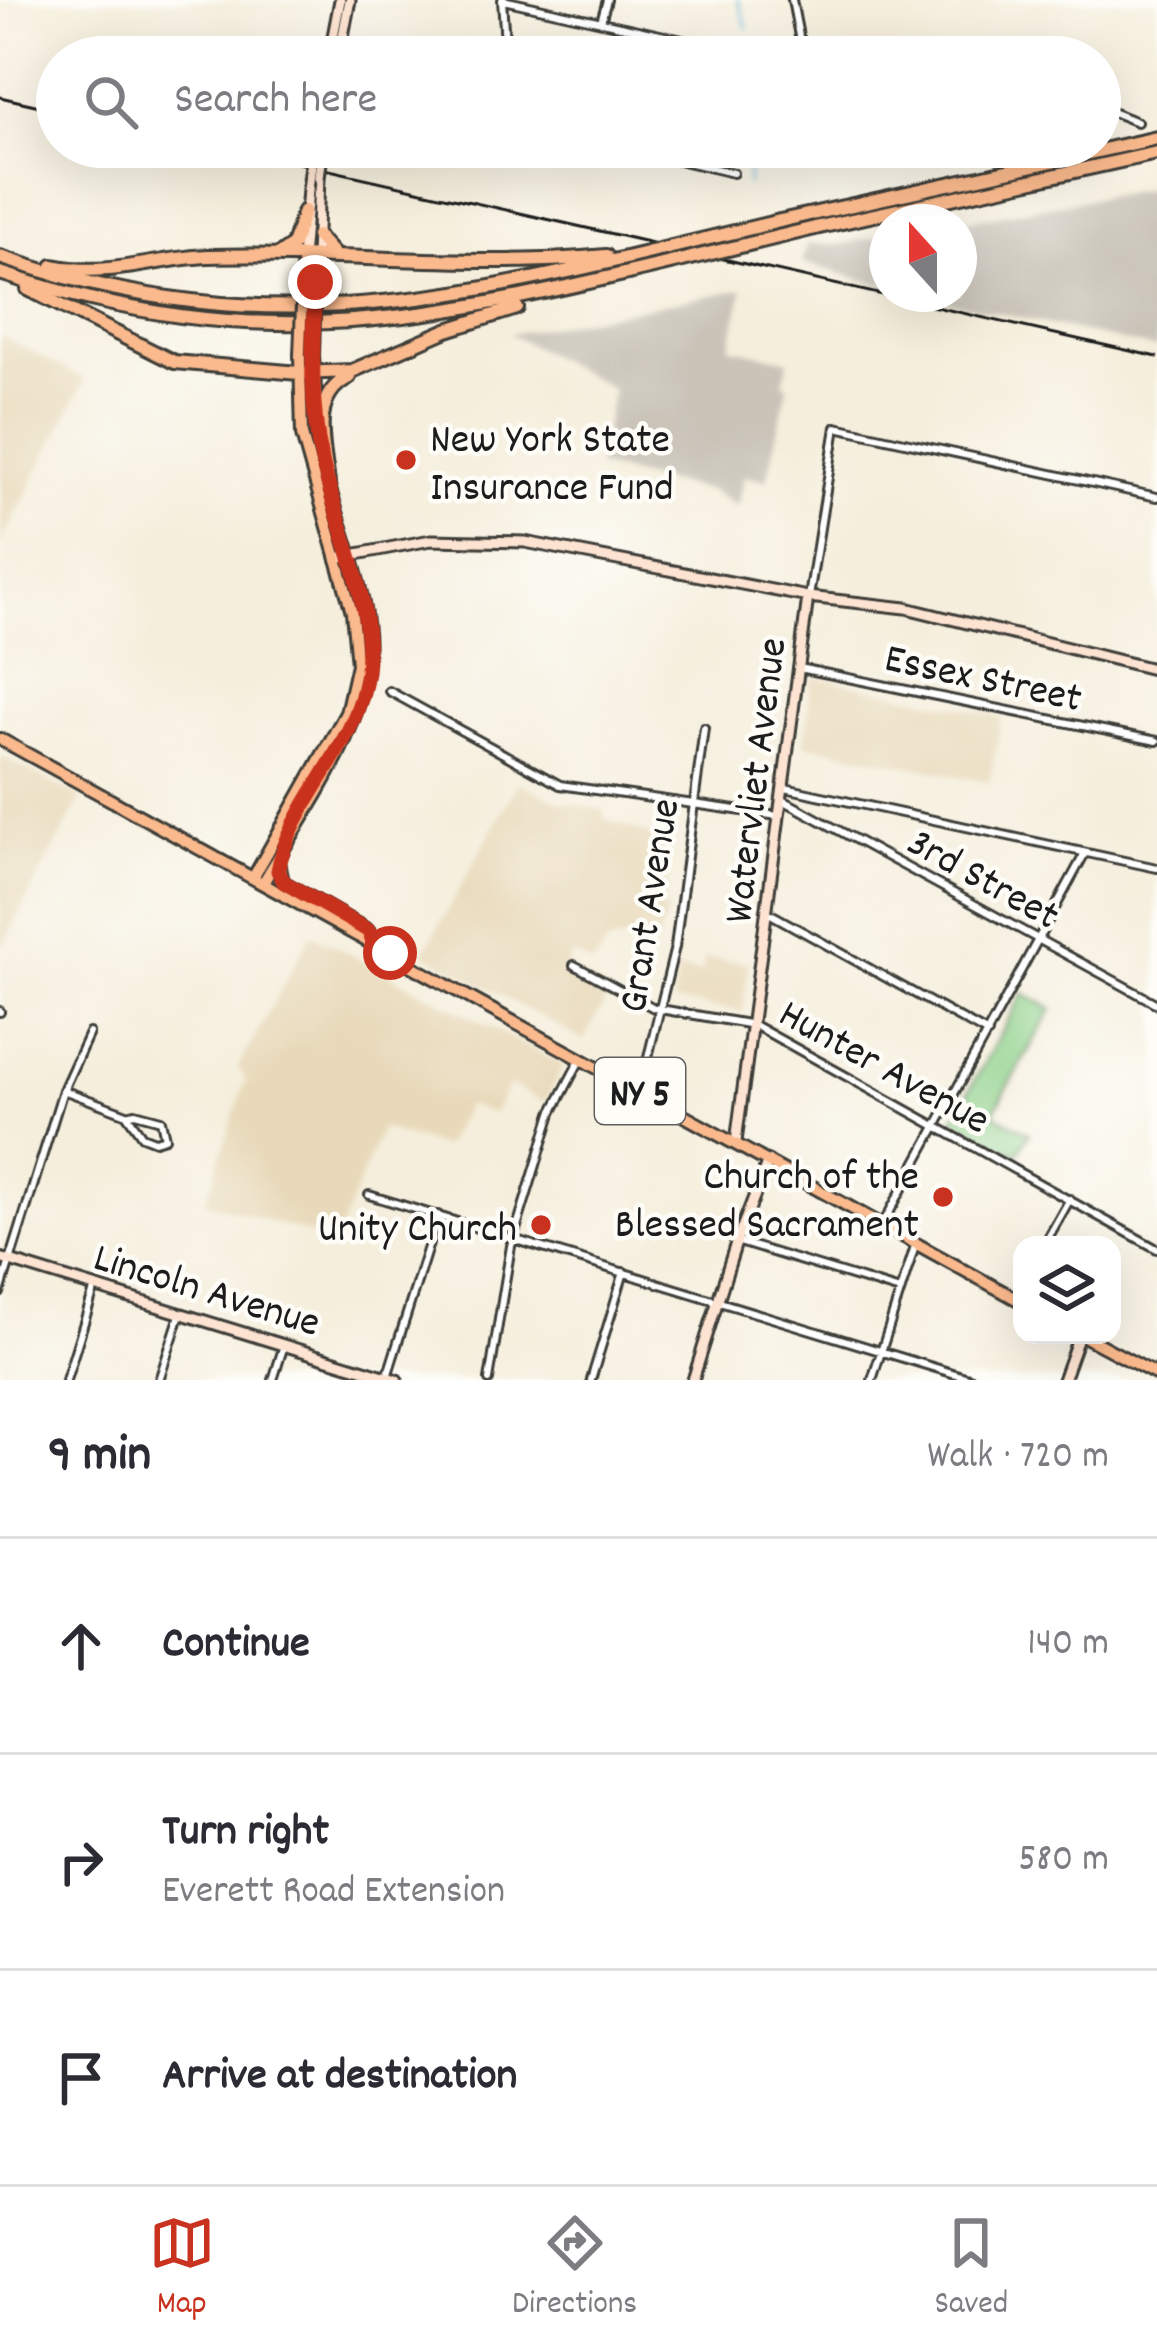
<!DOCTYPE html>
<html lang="en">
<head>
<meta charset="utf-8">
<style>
  :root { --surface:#fff; --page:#f2f2f3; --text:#2b2b33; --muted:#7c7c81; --line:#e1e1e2; --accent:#c8321e }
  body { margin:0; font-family:Dekko,sans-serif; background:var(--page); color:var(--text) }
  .controls { position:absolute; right:36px; bottom:36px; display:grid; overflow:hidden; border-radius:24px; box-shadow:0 12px 48px #0002 }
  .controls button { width:108px; height:108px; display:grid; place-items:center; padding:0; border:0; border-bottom:3px solid var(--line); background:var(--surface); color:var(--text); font:60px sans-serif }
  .compass { position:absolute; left:869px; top:204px; width:108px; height:108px; border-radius:50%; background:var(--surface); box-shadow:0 12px 48px #0002; rotate:339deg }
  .stop { position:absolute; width:36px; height:36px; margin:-27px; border:9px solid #c8321e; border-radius:50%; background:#fff }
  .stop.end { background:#c8321e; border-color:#fff; box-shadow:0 3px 12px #0008 }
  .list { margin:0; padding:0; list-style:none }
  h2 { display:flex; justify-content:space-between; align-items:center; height:156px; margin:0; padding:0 48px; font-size:51px }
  h2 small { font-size:39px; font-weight:400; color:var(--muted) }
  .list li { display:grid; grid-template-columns:78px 1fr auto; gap:36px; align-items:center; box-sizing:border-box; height:216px; padding:0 48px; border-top:3px solid var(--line) }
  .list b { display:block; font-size:45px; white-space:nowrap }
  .list p { margin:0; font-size:39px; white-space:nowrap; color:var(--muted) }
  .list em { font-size:39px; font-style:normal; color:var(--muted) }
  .icon { flex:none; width:66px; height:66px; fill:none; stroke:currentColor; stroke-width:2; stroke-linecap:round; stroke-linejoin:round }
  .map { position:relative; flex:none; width:1157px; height:1380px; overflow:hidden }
  .search { position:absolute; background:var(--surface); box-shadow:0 12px 48px #0002; left:36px; right:36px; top:36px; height:132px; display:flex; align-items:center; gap:30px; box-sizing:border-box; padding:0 42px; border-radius:66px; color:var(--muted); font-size:45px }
  .sheet { height:804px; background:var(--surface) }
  nav { display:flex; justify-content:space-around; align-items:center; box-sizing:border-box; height:168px; border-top:3px solid var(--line); background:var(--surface); font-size:33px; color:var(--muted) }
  nav a { display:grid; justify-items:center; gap:6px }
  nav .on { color:var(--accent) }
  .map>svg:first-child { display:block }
</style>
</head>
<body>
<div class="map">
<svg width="1157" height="1380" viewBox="0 0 1157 1380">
  <rect width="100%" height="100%" fill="#fdfcf7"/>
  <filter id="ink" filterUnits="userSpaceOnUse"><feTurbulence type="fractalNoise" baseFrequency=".00833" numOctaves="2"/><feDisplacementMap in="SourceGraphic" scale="24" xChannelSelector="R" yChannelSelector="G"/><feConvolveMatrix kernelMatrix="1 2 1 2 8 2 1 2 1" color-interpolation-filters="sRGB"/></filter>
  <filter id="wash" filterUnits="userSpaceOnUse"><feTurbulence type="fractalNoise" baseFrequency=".004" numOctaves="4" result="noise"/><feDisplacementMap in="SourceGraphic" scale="48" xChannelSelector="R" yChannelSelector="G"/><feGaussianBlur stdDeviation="2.7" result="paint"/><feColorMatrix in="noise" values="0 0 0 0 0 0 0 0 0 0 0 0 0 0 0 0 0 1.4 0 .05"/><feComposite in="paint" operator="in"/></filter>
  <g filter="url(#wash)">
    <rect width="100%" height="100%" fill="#f5eedc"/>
    <!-- built -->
    <path fill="#e8d9ba" d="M0 335 85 380 0 545Z
      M812 676 1002 716 989 782 804 744Z
      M0 756 81 798 0 950Z
      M518 783 560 802 604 810 605 819 671 843 663 865 669 869 662 908 668 911 657 939 628 937 606 945 593 965 574 954 569 959 567 968 611 992 583 1040 424 953Z
      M311 934 563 1065 545 1102 509 1085 493 1113 467 1105 443 1147 381 1128 335 1242 206 1201 246 1079 238 1068Z
      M705 958 749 963 743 1011 672 1002 678 970 702 973Z"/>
    <!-- industrial -->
    <path fill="#c9c3b8" d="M1157 187V349L914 294H959V222Z
      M887 235V287L802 262 808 243 836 245Z
      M743 289 730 347 789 360 783 383 788 385 767 480 744 476 737 507 711 491 597 467 613 389 509 334Z"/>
    <!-- green -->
    <path fill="#8cd089" stroke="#547652" stroke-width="3" d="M1023 993 1052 1009 993 1113 1029 1133 1017 1155 953 1119Z"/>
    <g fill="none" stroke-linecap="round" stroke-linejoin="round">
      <!-- stream -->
      <path stroke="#5bb9da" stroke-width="3" d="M738 0 747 27
        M747 147 748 184"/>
    </g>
  </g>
  <g filter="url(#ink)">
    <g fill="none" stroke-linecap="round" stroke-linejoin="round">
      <!-- street casing -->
      <g stroke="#3d3c39" stroke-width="12">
        <path id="street" d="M502 0 506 57
          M503 0 759 57
          M792 0 803 57
          M601 21 607 0
          M1100 107 1137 122
          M623 147 733 173
          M809 597 836 427 1157 497
          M799 668 1157 741
          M389 691 560 785 778 816
          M785 788 1157 868
          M783 800 1157 1004
          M769 913 988 1034
          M574 965 654 1008 754 1025 1157 1249
          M0 1012V1011
          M63 1090 127 1114
          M640 1090 675 947 704 728
          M135 1113 161 1120 165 1138 155 1141 142 1136 127 1115Z
          M369 1195 975 1380
          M883 1224 1085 853
          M736 1241 900 1291
          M1044 1245 1070 1199
          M0 1293 63 1090 89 1033
          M387 1377 438 1215
          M66 1380 95 1287
          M159 1380 180 1315
          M273 1380 284 1345
          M489 1380 511 1246 552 1113 580 1060
          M591 1380 624 1272
          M872 1380 916 1243"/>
      </g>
      <!-- secondary casing -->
      <g stroke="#3d3c39" stroke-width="15">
        <path id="secondary" d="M329 57 340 0
          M339 57 350 0
          M316 257 319 178
          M302 258 308 190
          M336 558 431 540 525 542 808 597 906 608 1157 670
          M736 1142 808 597
          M0 1258 397 1380
          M693 1380 735 1246 768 1161
          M1063 1380 1079 1335"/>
      </g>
      <!-- primary casing -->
      <g stroke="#3d3c39" stroke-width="16">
        <path id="primary" d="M302 258 303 282
          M315 282 316 257
          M313 355 318 438
          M0 739 1022 1302
          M279 862 283 882 369 931 373 943
          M253 878 346 713 357 664 352 612 302 435 300 355
          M263 883C308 806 379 716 366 622 360 574 340 526 327 479
          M1082 1335 1157 1375"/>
      </g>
      <!-- highway casing -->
      <g stroke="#3d3c39" stroke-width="18">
        <path id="highway" d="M780 221 1157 138
          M815 228 1157 153
          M317 236 334 255
          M279 255 293 245 304 211
          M0 257C236 337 416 309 651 252
          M53 266C110 278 154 258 209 256 342 252 474 269 606 256
          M0 273C260 360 434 320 691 258
          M28 289 174 362 299 373 352 371 447 330 517 308
          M328 483C324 446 308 397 349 377"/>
      </g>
      <!-- street -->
      <use href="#street" stroke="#fff" stroke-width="6"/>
      <!-- secondary -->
      <use href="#secondary" stroke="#fde3d1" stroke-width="9"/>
      <!-- primary -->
      <use href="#primary" stroke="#fbba8d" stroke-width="10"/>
      <!-- highway -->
      <use href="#highway" stroke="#fbba8d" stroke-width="12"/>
      <!-- rail -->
      <path stroke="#1c1c1c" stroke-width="3" d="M0 97 57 110
        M228 147 1157 357"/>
      <!-- secondary-bridge casing -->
      <g stroke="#3d3c39" stroke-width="15" stroke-linecap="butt">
        <path id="secondary-bridge" d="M319 178 323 147
          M308 190 313 147"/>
      </g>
      <!-- primary-bridge casing -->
      <g stroke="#3d3c39" stroke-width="16" stroke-linecap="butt">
        <path id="primary-bridge" d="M300 355 303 282
          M313 355 315 282"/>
      </g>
      <!-- highway-bridge casing -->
      <g stroke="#3d3c39" stroke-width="18" stroke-linecap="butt">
        <path id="highway-bridge" d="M651 252 780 221
          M691 258 815 228"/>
      </g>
      <!-- secondary-bridge -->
      <use href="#secondary-bridge" stroke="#fde3d1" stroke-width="9"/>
      <!-- primary-bridge -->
      <use href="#primary-bridge" stroke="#fbba8d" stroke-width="10"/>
      <!-- highway-bridge -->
      <use href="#highway-bridge" stroke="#fbba8d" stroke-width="12"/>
    </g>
  </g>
  <g fill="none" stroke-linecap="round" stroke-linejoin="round" filter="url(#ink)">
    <!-- route -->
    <path stroke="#c8321e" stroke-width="15" d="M315 282C313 341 309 398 321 456 336 526 374 598 367 671 359 746 290 802 278 871L284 882 369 931 373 943 390 953"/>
  </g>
  <!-- markers -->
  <g fill="#c8321e" stroke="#fdfcf7" stroke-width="4.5">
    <circle cx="406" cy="460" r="12"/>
    <circle cx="943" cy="1197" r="12"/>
    <circle cx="541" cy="1225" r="12"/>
  </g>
  <g text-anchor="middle" stroke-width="9" stroke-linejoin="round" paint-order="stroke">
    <!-- shield labels -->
    <rect fill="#fdfcf7" stroke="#605f5e" stroke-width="3" x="595" y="1058" width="90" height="66" rx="9"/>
    <g font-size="39" font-weight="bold" fill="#1c1c1c">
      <text x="640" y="1105">NY 5</text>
    </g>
    <!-- poi labels -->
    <g font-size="42" fill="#1c1c1c" stroke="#fdfcf7" text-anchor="end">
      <text x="430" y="451" text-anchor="start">New York State<tspan x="430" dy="48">Insurance Fund</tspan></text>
      <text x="919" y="1188">Church of the<tspan x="919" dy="48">Blessed Sacrament</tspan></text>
      <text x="517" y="1240">Unity Church</text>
    </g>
    <!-- street labels -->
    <g font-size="42" fill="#1c1c1c" stroke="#fdfcf7">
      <text transform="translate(984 675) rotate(12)" y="15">Essex Street</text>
      <text transform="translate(752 780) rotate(-83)" y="15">Watervliet Avenue</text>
      <text transform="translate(985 876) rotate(29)" y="15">3rd Street</text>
      <text transform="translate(646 905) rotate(-81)" y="15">Grant Avenue</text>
      <text transform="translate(886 1064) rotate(29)" y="15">Hunter Avenue</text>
      <text transform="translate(208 1287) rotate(17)" y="15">Lincoln Avenue</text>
    </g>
  </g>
</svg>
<div class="controls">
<button><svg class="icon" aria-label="layers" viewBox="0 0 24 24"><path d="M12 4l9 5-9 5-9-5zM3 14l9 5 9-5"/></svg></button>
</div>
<svg class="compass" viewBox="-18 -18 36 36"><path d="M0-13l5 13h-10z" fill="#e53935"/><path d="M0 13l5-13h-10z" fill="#7c7c81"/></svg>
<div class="stop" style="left:390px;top:953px"></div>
<div class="stop end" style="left:315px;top:282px"></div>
<div class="search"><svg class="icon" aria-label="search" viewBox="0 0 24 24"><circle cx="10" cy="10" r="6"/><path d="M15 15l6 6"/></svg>Search here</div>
</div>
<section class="sheet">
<h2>9 min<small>Walk · 720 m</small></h2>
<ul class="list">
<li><svg class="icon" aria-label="ahead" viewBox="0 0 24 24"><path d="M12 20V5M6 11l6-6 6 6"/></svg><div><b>Continue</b></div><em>140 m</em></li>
<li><svg class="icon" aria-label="right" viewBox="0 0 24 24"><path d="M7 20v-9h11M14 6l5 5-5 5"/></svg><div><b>Turn right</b><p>Everett Road Extension</p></div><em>580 m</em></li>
<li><svg class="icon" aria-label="arrive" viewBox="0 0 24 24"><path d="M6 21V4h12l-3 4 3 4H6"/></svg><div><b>Arrive at destination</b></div></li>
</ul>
</section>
<nav>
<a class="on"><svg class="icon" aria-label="map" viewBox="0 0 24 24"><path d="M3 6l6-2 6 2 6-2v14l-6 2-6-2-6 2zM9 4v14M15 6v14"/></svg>Map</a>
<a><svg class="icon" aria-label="directions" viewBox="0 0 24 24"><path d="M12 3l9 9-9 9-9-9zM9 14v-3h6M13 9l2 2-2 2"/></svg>Directions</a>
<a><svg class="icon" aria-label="saved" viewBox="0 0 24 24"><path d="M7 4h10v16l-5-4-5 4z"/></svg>Saved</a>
</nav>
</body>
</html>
